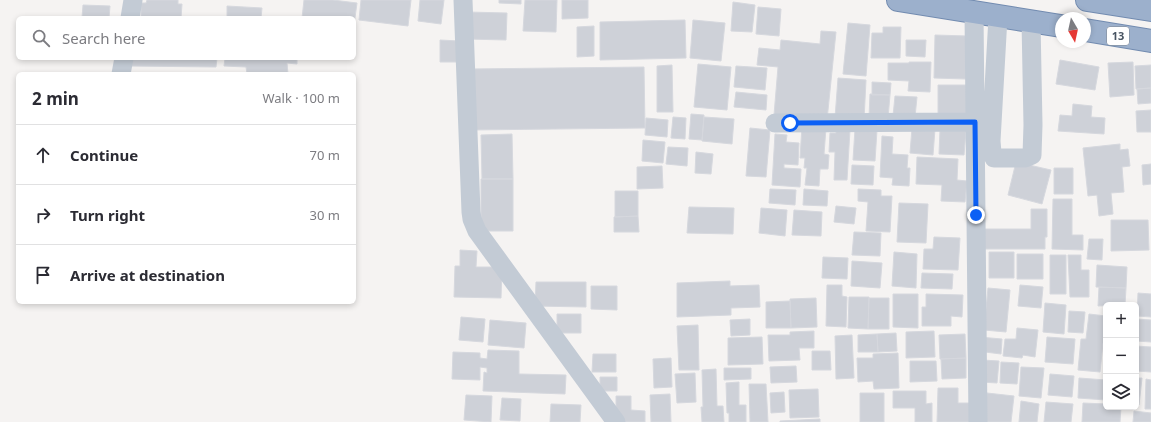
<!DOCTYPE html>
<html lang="en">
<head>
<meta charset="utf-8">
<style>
  :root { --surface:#fff; --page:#f7f7f7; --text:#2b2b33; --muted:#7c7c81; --line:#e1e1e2 }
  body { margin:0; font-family:"Noto Sans",sans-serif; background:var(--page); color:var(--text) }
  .controls { position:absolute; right:12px; bottom:12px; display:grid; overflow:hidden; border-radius:6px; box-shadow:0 2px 6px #0003 }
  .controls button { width:36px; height:36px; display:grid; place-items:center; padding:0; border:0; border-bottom:1px solid var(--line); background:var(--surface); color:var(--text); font:20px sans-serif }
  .compass { position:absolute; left:1055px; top:12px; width:36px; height:36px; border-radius:50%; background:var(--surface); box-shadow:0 2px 6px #0003; rotate:171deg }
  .stop { position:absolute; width:12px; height:12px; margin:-9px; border:3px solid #0c60f5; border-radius:50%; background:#fff }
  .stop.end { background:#0c60f5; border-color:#fff; box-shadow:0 1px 4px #0008 }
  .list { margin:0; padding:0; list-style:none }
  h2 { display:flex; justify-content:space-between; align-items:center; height:52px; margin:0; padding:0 16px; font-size:17px }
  h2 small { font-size:13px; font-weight:400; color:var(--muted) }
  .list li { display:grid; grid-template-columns:26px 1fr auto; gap:12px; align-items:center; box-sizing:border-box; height:60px; padding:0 16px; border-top:1px solid var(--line) }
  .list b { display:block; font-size:15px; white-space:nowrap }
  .list em { font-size:13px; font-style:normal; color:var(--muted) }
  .icon { flex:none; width:22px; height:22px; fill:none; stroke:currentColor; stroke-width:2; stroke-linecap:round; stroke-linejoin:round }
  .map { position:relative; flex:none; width:1151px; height:422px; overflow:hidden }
  .search { position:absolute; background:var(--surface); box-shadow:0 2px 6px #0003; left:16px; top:16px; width:340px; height:44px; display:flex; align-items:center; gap:10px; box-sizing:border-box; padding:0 14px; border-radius:6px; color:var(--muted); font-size:15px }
  .panel { position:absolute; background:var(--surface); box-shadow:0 2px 6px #0003; left:16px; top:72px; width:340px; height:232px; border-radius:6px }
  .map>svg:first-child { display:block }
</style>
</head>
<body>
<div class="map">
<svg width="1151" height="422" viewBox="0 0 1151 422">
  <rect width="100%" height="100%" fill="#f5f3f2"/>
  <!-- building -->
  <path fill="#ced1d8" stroke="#d6d8de" d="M147 0H178V4H182L181 18H141V3H146Z
    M304 0H333L357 3 354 25V18H302Z
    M361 0H411L408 26 359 20Z
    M420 0H444L441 24 418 21Z
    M499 0H521V4L499 3Z
    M525 0H557L556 32 523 31Z
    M562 0H588V18L562 19Z
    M733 2 755 5 752 32 731 31Z
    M83 5 110 6 109 18H82Z
    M227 6 262 8 261 18H227Z
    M758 7 781 9 779 36 756 34Z
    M467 12 507 13 506 40 467 39Z
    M685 20 686 58 600 60V22Z
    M693 20 725 23 721 61 690 58Z
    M848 23 870 25 866 76 843 74Z
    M594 26V56L577 57V27Z
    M883 27H901L900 58H871L872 33H883Z
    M821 31 836 32 827 120 774 115 778 67 757 65 759 48 780 50 781 40 820 44Z
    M935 35 967 36 966 79 934 78Z
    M440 40 459 41V62H440Z
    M906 40H926L925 57 906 56Z
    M131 58H217L216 67 131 66Z
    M225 58H297V64L287 63 288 74H247L246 67 224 66Z
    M1060 60 1099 67 1095 90 1056 84Z
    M909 62H931L930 92 908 91 909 81 888 80V63H909Z
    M1133 62 1134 95 1110 97 1108 63Z
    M698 64 731 67 727 110 694 107Z
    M672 65 673 112H657V66Z
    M1151 65V88L1136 89 1135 66Z
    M736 66 767 68 765 90 734 87Z
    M644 67 645 128 471 130 470 69Z
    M838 78 866 80 864 120 835 118Z
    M872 82 891 83 890 95H872Z
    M938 85H968V114H938Z
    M1151 88V103L1138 104 1137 89Z
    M736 92 767 95 766 110 734 107Z
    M870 94 890 95 888 118 869 117Z
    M895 96 917 97 915 117 893 116Z
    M1073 104 1092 106 1091 117 1105 118 1104 134 1058 131 1060 115 1072 116Z
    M1151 110V132H1137L1136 111Z
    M691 114 704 115 702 140 689 139Z
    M673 117 686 118 685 139 671 138Z
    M704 117 734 119 732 144 702 141Z
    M646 118 668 120 667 137 645 135Z
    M802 126 826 128 824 154 829 155 828 169H820L819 186 805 185 807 168H804L805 158H800Z
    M750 128 770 130 766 177 746 176Z
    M912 128 935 129 933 155 910 153Z
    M836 129 850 130 847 180H834L835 152H829L830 133H836Z
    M855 129 877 130 875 161 853 160Z
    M940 130 966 131 964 155 939 154Z
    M512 134 513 179H482L481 135Z
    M775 134 787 135 786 142 799 143 798 165 784 164V168L801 169 800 187 772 185Z
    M882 136 893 137 892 154 908 155 907 168H910L909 186 892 185 893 178 880 177Z
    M643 140 665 142 663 163 642 161Z
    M1120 144V150L1128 149 1130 166 1122 167 1124 192 1111 193 1113 214 1099 216 1097 195 1088 196 1083 148Z
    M668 147 688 148 687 166 666 164Z
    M696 152 713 154 711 174 695 173Z
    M917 157 958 159 957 180 967 181 965 202 941 201 942 185 916 184Z
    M1016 162 1051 170 1042 204 1008 195Z
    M1151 164V184L1143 185 1142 165Z
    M852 165 874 166 873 185 851 184Z
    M662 166 663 188 637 189V167Z
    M1054 168H1073V194H1054Z
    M481 179H513V231H481Z
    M770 189 796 190 795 205 769 203Z
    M804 189 828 191 827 206 803 205Z
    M858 189 881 190V196H892L890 232 866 231 868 202 858 201Z
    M615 191H638V216L615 217Z
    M1053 199H1072V235H1083V250L1052 249Z
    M899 203 928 204 926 243 897 242Z
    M836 206 856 208 854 224 834 222Z
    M689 207 734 208 733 234 687 233Z
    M761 208 787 210 785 236 759 233Z
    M1031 209H1047V237H1045V249H980V229H1031Z
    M794 210 822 212 821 236 792 235Z
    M638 216 639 232H614V217Z
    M1111 220H1148L1149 250 1111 251Z
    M854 232 881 233 880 256 852 255Z
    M934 237 960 238 958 270 923 269 924 249H933Z
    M1089 239H1103L1102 260 1087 259Z
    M460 250 477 251 476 267H502L501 298 454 297 455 266H460Z
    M894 252 917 254 916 288 892 286Z
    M989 252H1014V278H989Z
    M1017 254H1043V279H1017Z
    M1050 255H1066V294H1050Z
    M1068 255H1081V270H1089V297H1070Z
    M823 257 848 258 847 279 822 278Z
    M852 261 882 263 880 288 851 286Z
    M1097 265 1127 267 1126 288 1096 287Z
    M922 273 953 274 952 289 921 288Z
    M730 281V286L759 285 760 307 731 308V315L677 317V283Z
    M536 282H586V307L535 306Z
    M827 285H842V296L847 297 846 327 826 326Z
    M1020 285 1043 287 1041 308 1018 306Z
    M591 286H617V310L591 309Z
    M1099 287 1126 288 1125 305 1098 306Z
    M988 288 1010 290 1006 332 984 330Z
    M1138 293 1151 294V317L1137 316Z
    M893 294H918V328L893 327Z
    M926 294 963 295 962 317 951 316V326H922V307H926Z
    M849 297H869L868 329 848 328Z
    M816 298 817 327 791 328 790 299Z
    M869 298H889V329H868Z
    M790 301 791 328H766V302Z
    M1045 303 1066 305 1064 334 1043 332Z
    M1069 311 1085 312 1083 333 1068 332Z
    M557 314H581V333H557Z
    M1089 314 1106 316V344L1103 343 1100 372 1078 370 1081 339H1086Z
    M461 317 485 319 483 342 459 340Z
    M750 319V335L731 336 730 320Z
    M1136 319 1151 320V342L1136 341Z
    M490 320 526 323 524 348 488 345Z
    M698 325 699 370H679L677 326Z
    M1017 328 1038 330 1035 357 1023 355 1022 358 1003 356 1005 339H1016Z
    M814 331V348H799L800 360 769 361 768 335H790V332Z
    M934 331 935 357 906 358V332Z
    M896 333 897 351 878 352 877 334Z
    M877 334 878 352H858V335Z
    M965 334 966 358 940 359 939 335Z
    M852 335 854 378 836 379 835 336Z
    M762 337 763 364 728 365V338Z
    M979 337 1002 339 1001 354 977 351Z
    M1047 337 1075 339 1073 364 1045 362Z
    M1136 346 1151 347V372L1136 371Z
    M488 350 519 351V374L566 375 565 394 483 391 484 372 487 373V368L480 367V380L452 379 453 352 480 353V358L487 359Z
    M812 351H830L831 370H812Z
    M898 353 899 388 874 389 873 381 858 382 857 358H873V354Z
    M593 354H616V372H592Z
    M671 358 672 387 654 388 653 359Z
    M966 358V378L942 379 941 359Z
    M982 360 999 361 997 383 981 382Z
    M910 361H936L937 381 910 382Z
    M1001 362 1019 363 1017 384 1000 383Z
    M796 366 797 382 771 383 770 367Z
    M1021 367 1044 368 1041 398 1019 396Z
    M724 368H751V379L724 380Z
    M716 369 717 406H723L724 422H702L701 407H703L702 370Z
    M695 373 696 402 677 403 675 374Z
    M1050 374 1074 376 1072 397 1048 395Z
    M600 377H617V391H600Z
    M1079 378 1106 380V400L1078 398Z
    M1136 378H1142L1139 405H1136Z
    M1146 379 1151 380V409H1145Z
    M739 382V405H746V422H729V413H727L726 383Z
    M749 384H766L768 422H750Z
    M938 388H958V403H971V422H937Z
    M818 389 819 417 790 418 789 390Z
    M893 391H926V404L932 403V422H915V408H893Z
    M784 392 785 412 771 413 770 393Z
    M860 393H884V422H860Z
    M987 393 1014 396 1011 422H983Z
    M670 394 671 422H651L650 395Z
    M466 395 492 396 491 422 464 420Z
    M616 396H631V410L645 411V422H621L616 417Z
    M502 398 521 399 520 421 500 420Z
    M1021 401 1039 404 1037 422H1019Z
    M1046 402 1073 404 1071 422H1044Z
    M1083 403 1106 404V407H1121L1120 422H1082Z
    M551 404 581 405 580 422H550Z
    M1134 411 1151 413V422H1133Z
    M820 419V422H780V421Z"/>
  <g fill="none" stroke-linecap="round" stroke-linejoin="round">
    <!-- trunk casing -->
    <g stroke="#728bb0" stroke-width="24">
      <path id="trunk" d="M898 0 1061 26
        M1087 0 1151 10
        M1085 30 1151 41"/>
    </g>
    <!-- minor -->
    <path stroke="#c3cbd5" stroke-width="19" d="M463 0 471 212 472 219 477 231 616 422
      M974 12 978 422
      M998 17 991 141 992 153 994 158H1025L1032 155 1033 125 1031 21
      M130 18 133 0
      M121 74 124 58
      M775 123 975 122"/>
    <!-- trunk -->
    <use href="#trunk" stroke="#9cb0cc" stroke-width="22"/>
  </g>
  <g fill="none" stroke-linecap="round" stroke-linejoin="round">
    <!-- route -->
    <path stroke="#0c60f5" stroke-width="5" d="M790 123 975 122 976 215"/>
  </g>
  <g text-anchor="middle" stroke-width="3" stroke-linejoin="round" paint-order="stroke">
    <!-- shield labels -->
    <rect fill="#fff" stroke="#7f8791" stroke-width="1" x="1107" y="27" width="22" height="18" rx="3"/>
    <g font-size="11" font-weight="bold" fill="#485462">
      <text x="1118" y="40">13</text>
    </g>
  </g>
</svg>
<div class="controls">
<button>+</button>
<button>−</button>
<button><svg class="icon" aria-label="layers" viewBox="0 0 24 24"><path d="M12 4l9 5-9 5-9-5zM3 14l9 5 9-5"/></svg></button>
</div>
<svg class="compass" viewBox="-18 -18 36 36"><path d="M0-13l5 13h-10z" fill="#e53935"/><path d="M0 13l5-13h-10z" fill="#7c7c81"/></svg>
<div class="stop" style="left:790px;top:123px"></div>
<div class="stop end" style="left:976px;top:215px"></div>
<div class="search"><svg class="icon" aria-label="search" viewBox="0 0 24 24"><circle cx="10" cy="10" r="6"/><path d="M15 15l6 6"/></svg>Search here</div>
<section class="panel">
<h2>2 min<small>Walk · 100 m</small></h2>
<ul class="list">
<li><svg class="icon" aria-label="ahead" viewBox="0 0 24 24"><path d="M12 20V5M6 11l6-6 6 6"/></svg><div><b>Continue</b></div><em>70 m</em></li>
<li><svg class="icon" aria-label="right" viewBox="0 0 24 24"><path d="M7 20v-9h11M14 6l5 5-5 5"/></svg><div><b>Turn right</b></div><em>30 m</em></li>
<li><svg class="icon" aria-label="arrive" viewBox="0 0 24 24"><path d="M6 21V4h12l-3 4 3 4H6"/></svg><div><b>Arrive at destination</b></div></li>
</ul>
</section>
</div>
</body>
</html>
